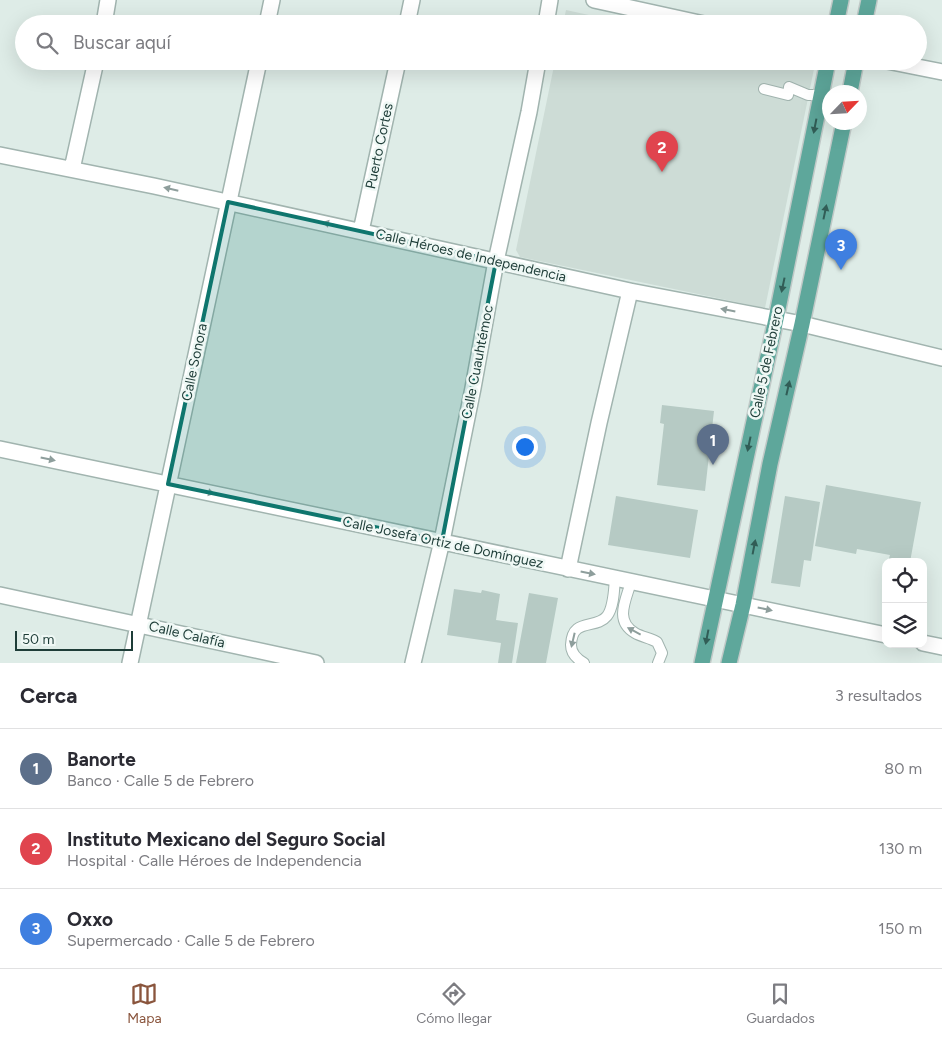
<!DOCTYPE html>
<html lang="es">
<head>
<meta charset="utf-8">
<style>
  :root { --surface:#fff; --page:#f7f7f7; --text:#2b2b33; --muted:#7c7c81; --line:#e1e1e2; --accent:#8a553d }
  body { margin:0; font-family:Figtree,sans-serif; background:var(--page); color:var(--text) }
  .controls { position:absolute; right:15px; bottom:15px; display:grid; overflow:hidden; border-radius:10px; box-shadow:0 5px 20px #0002 }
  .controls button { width:45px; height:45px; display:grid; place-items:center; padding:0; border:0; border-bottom:1px solid var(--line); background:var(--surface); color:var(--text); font:25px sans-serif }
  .compass { position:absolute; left:822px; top:85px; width:45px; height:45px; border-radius:50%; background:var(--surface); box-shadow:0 5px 20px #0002; rotate:65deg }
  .scale { position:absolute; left:15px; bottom:12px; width:118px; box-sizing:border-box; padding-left:5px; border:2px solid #1e3d38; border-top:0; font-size:14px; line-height:18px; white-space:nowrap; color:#1e3d38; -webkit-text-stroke:4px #eff8f5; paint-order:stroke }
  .you { position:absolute; left:524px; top:446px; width:18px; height:18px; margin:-12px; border:4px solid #fff; border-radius:50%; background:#1a73e8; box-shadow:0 0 0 8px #1a73e833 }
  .badge { display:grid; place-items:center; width:32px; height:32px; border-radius:50%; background:var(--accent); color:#fff; font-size:16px; font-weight:700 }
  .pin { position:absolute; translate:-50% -41px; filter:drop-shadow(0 1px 2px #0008) }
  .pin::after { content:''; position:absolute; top:26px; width:18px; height:15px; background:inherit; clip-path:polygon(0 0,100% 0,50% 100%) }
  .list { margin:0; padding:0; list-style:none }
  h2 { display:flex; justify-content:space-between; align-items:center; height:65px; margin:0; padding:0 20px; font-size:21px }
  h2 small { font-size:16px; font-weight:400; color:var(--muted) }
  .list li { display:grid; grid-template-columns:32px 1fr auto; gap:15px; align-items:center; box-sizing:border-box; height:80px; padding:0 20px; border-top:1px solid var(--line) }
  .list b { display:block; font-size:19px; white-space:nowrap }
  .list p { margin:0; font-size:16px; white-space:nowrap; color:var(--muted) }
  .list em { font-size:16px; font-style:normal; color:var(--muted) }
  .icon { flex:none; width:28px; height:28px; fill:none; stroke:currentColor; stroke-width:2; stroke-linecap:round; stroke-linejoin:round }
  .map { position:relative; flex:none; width:942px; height:663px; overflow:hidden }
  .search { position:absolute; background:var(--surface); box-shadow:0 5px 20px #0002; left:15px; right:15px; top:15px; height:55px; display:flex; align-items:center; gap:12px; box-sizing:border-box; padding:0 18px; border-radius:28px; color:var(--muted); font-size:19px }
  .sheet { height:305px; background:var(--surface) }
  nav { display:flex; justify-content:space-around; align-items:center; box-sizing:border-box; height:70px; border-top:1px solid var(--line); background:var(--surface); font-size:14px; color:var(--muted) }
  nav a { display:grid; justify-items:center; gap:2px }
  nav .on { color:var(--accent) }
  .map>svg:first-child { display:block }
</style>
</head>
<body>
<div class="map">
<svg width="942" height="663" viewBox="0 0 942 663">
  <rect width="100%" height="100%" fill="#deece7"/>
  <!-- built -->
  <path fill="#cddcd6" d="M566 10 630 24H563Z
    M555 61H802L812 64 814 69 765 308 520 257 516 250Z"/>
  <!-- building -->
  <path fill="#b6cac4" d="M662 405 714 411 705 491 657 485 664 424 660 423Z
    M826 485 921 502 910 562H888L890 555 857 549 856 554 815 546Z
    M616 496 698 510 690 558 608 545Z
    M785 496 820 502 811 561 804 560 800 587 771 583Z
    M454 589 481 593 482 590 500 594 496 620 518 623 512 663H498L501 643 447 635Z
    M529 593 558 598 546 663H516Z"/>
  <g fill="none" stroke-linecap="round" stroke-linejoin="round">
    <!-- lane casing -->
    <g stroke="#a1b4af" stroke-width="12">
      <path id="lane" d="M764 89 788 95 789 87 808 95H821
        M631 582C626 600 614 621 635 633 642 637 650 638 657 642L662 653 658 663
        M584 663C577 659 571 654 571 645 572 617 596 630 607 616 614 607 614 589 615 578"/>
    </g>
    <!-- street casing -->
    <g stroke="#a1b4af" stroke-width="18">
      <path id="street" d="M594 0 704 24
        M104 24 108 0
        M267 24 272 0
        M407 24 412 0
        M546 24 550 0
        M887 61 942 72
        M0 155 154 186 630 291 802 324 942 358
        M72 169 96 61
        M361 231 398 61
        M0 449 886 635
        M568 569 599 423 630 291
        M0 595 316 663
        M923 643 942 647
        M130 663 259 61
        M413 663 442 541 473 388 496 261 529 112 538 61"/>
    </g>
    <!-- primary casing -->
    <g stroke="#c0c9c7" stroke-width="18">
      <path id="primary" d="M836 24 841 0
        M864 24 869 0
        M850 92 856 61
        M702 663 776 319 828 61
        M729 663 743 605 770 464 802 324 844 122"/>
    </g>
    <!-- lane -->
    <use href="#lane" stroke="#fff" stroke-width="10"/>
    <!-- street -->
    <use href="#street" stroke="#fff" stroke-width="15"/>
    <!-- primary -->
    <use href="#primary" stroke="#5ea79b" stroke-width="15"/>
  </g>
  <!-- one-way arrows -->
  <defs><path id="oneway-solid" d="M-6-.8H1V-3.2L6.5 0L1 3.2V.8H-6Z" transform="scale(1.25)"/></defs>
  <g fill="#315d56">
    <use href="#oneway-solid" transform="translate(815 126) rotate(101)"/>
    <use href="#oneway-solid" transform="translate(825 212) rotate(-78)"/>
    <use href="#oneway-solid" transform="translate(783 285) rotate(102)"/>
    <use href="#oneway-solid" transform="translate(788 388) rotate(-77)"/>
    <use href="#oneway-solid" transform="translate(749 444) rotate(102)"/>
    <use href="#oneway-solid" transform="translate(754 547) rotate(-79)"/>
    <use href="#oneway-solid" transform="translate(707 637) rotate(101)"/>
  </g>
  <g fill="#8e9e9c">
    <use href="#oneway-solid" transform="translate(171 189) rotate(-167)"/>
    <use href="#oneway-solid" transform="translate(330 224) rotate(-168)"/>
    <use href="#oneway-solid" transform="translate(728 310) rotate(-169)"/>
    <use href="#oneway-solid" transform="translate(48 459) rotate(12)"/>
    <use href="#oneway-solid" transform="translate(207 492) rotate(12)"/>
    <use href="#oneway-solid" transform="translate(588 573) rotate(11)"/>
    <use href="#oneway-solid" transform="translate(765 609) rotate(12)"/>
    <use href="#oneway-solid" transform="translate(634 631) rotate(-152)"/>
    <use href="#oneway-solid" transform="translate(573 640) rotate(103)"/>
  </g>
  <!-- marked area -->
  <path fill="#0f766e" fill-opacity="0.2" stroke="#0f766e" stroke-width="4" stroke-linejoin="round" d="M228 202 496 261 442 541 168 484Z"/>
  <g text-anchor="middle" stroke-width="5" stroke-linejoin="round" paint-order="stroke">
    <!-- street labels -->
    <g font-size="14" fill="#1e3d38" stroke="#eff8f5">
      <text transform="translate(379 146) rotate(-78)" y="5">Puerto Cortes</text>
      <text transform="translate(471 255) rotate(13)" y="5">Calle Héroes de Independencia</text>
      <text transform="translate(194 362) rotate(-78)" y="5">Calle Sonora</text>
      <text transform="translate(477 362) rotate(-79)" y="5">Calle Cuauhtémoc</text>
      <text transform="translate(766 362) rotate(-78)" y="5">Calle 5 de Febrero</text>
      <text transform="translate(443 542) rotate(12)" y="5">Calle Josefa Ortiz de Domínguez</text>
      <text transform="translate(187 634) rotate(13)" y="5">Calle Calafía</text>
    </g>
  </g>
</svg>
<div class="controls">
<button><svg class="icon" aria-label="locate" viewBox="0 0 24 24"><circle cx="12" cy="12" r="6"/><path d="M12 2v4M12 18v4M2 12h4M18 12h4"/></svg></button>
<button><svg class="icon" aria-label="layers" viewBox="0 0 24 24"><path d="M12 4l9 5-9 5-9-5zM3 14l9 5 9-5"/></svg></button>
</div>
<svg class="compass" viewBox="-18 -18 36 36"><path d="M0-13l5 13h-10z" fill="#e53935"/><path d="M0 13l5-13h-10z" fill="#7c7c81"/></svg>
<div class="scale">50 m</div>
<div class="you"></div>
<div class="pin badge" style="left:713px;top:465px;background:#5c6f8a">1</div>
<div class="pin badge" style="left:662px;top:172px;background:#e0444e">2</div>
<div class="pin badge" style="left:841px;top:270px;background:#3f7fe0">3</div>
<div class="search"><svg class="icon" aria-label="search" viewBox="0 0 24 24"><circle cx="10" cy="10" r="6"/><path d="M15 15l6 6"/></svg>Buscar aquí</div>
</div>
<section class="sheet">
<h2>Cerca<small>3 resultados</small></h2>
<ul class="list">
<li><span class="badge" style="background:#5c6f8a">1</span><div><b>Banorte</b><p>Banco · Calle 5 de Febrero</p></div><em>80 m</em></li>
<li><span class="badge" style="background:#e0444e">2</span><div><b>Instituto Mexicano del Seguro Social</b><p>Hospital · Calle Héroes de Independencia</p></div><em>130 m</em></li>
<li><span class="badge" style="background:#3f7fe0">3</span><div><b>Oxxo</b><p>Supermercado · Calle 5 de Febrero</p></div><em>150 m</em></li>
</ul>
</section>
<nav>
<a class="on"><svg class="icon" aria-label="map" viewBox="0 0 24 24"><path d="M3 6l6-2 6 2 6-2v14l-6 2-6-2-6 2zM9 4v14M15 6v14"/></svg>Mapa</a>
<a><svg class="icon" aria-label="directions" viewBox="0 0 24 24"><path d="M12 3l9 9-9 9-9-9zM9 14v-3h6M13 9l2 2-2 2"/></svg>Cómo llegar</a>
<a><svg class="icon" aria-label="saved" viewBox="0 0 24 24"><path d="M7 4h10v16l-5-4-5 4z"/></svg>Guardados</a>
</nav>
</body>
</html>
